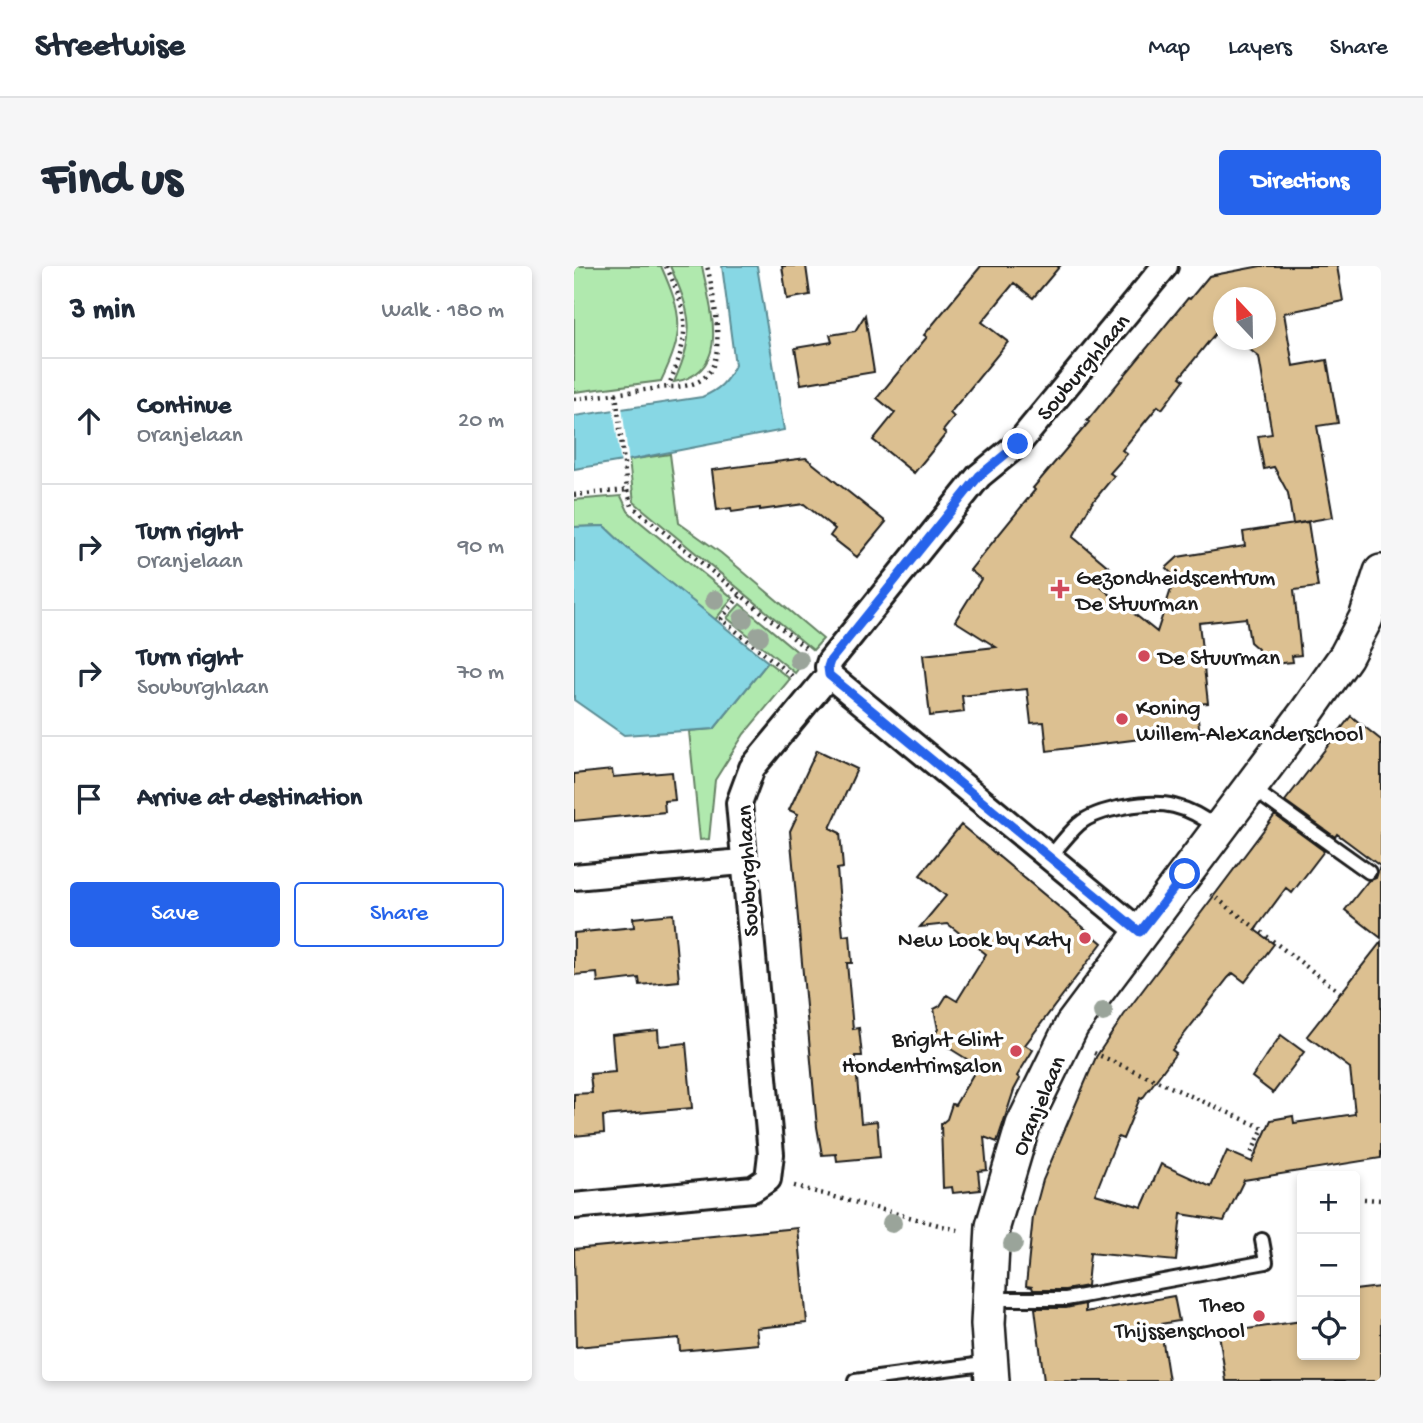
<!DOCTYPE html>
<html lang="en">
<head>
<meta charset="utf-8">
<style>
  :root { --surface:#fff; --page:#f6f6f7; --text:#1f2937; --muted:#747a83; --line:#e0e1e3; --accent:#2563eb }
  body { margin:0; font-family:"Gochi Hand",sans-serif; background:var(--page); color:var(--text) }
  .controls { position:absolute; right:21px; bottom:21px; display:grid; overflow:hidden; border-radius:7px; box-shadow:0 4px 10px #0003 }
  .controls button { width:63px; height:63px; display:grid; place-items:center; padding:0; border:0; border-bottom:2px solid var(--line); background:var(--surface); color:var(--text); font:35px sans-serif }
  .compass { position:absolute; left:639px; top:21px; width:63px; height:63px; border-radius:50%; background:var(--surface); box-shadow:0 4px 10px #0003; rotate:338deg }
  .stop { position:absolute; width:21px; height:21px; margin:-16px; border:5px solid #2563eb; border-radius:50%; background:#fff }
  .stop.end { background:#2563eb; border-color:#fff; box-shadow:0 2px 7px #0008 }
  .list { margin:0; padding:0; list-style:none }
  h2 { display:flex; justify-content:space-between; align-items:center; height:91px; margin:0; padding:0 28px; font-size:30px }
  h2 small { font-size:23px; font-weight:400; color:var(--muted) }
  .list li { display:grid; grid-template-columns:46px 1fr auto; gap:21px; align-items:center; box-sizing:border-box; height:126px; padding:0 28px; border-top:2px solid var(--line) }
  .list b { display:block; font-size:26px; white-space:nowrap }
  .list p { margin:0; font-size:23px; white-space:nowrap; color:var(--muted) }
  .list em { font-size:23px; font-style:normal; color:var(--muted) }
  .actions { display:flex; gap:14px; padding:21px 28px }
  .actions a { flex:1; padding:16px 0; border:2px solid var(--accent); border-radius:7px; text-align:center; font-size:24px; color:var(--accent) }
  .actions .main { background:var(--accent); color:#fff }
  .icon { flex:none; width:38px; height:38px; fill:none; stroke:currentColor; stroke-width:2; stroke-linecap:round; stroke-linejoin:round }
  .map { position:relative; flex:none; width:807px; height:1115px; overflow:hidden; border-radius:7px }
  header { display:flex; align-items:center; gap:42px; box-sizing:border-box; height:98px; padding:0 35px; background:var(--surface); border-bottom:2px solid var(--line) }
  header strong { font-size:33px }
  nav { display:flex; gap:38px; margin-inline-start:auto; font-size:24px }
  .intro { display:flex; align-items:center; justify-content:space-between; box-sizing:border-box; height:168px; padding:0 42px }
  h1 { margin:0; font-size:49px }
  .button { padding:18px 32px; border-radius:7px; background:var(--accent); color:#fff; font-size:24px; font-weight:700 }
  main { display:flex; gap:42px; padding:0 42px }
  aside { flex:1; background:var(--surface); border-radius:7px; box-shadow:0 4px 10px #0003 }
  .map>svg:first-child { display:block }
</style>
</head>
<body>
<header>
<strong>Streetwise</strong>
<nav><a>Map</a><a>Layers</a><a>Share</a></nav>
</header>
<div class="intro"><h1>Find us</h1><a class="button">Directions</a></div>
<main>
<aside>
<h2>3 min<small>Walk · 180 m</small></h2>
<ul class="list">
<li><svg class="icon" aria-label="ahead" viewBox="0 0 24 24"><path d="M12 20V5M6 11l6-6 6 6"/></svg><div><b>Continue</b><p>Oranjelaan</p></div><em>20 m</em></li>
<li><svg class="icon" aria-label="right" viewBox="0 0 24 24"><path d="M7 20v-9h11M14 6l5 5-5 5"/></svg><div><b>Turn right</b><p>Oranjelaan</p></div><em>90 m</em></li>
<li><svg class="icon" aria-label="right" viewBox="0 0 24 24"><path d="M7 20v-9h11M14 6l5 5-5 5"/></svg><div><b>Turn right</b><p>Souburghlaan</p></div><em>70 m</em></li>
<li><svg class="icon" aria-label="arrive" viewBox="0 0 24 24"><path d="M6 21V4h12l-3 4 3 4H6"/></svg><div><b>Arrive at destination</b></div></li>
</ul>
<div class="actions"><a class="main">Save</a><a>Share</a></div>
</aside>
<div class="map">
<svg width="807" height="1115" viewBox="0 0 807 1115">
  <rect width="100%" height="100%" fill="#fff"/>
  <filter id="ink" filterUnits="userSpaceOnUse"><feTurbulence type="fractalNoise" baseFrequency=".0143" numOctaves="2"/><feDisplacementMap in="SourceGraphic" scale="14" xChannelSelector="R" yChannelSelector="G"/><feConvolveMatrix kernelMatrix="1 2 1 2 8 2 1 2 1" color-interpolation-filters="sRGB"/></filter>
  <g filter="url(#ink)">
    <!-- green -->
    <path fill="#b0e9ae" stroke="#668265" stroke-width="2" d="M0 0H87C109 50 111 65 87 115L0 126Z
      M96 0H128C136 42 159 106 100 116 122 66 118 49 96 0Z
      M96 188 105 257 147 287 249 373 239 384 60 236 55 194Z
      M47 230 54 245 60 251 159 332 141 354 53 282 30 260 0 261V234Z
      M166 338 232 393 221 407 153 352Z
      M194 396 216 413 170 468 141 514 135 573 126 574 115 465 140 463Z"/>
    <!-- water -->
    <path fill="#87d7e4" stroke="#5c8c94" stroke-width="2" d="M148 0H183L210 164 55 194 0 203V150L128 131C145 124 153 116 161 99Z
      M30 260 53 282 194 396 140 463 50 469 0 434V261Z"/>
    <!-- pier -->
    <path fill="#fff" d="M48 140 55 198 47 199 39 141Z"/>
    <!-- building -->
    <path fill="#dcc091" stroke="#1c1c1c" stroke-width="2" d="M208 0H232L236 29 213 33Z
      M407 0H486L459 32 440 17 408 56 434 76 376 147 380 151 369 165 372 168 340 207 299 174 321 147 303 132 353 71 350 69Z
      M687 0H763L769 35 710 47 719 100 753 94 764 157 743 160 759 251 719 258 714 227 700 201 690 203 684 170 698 168 685 91 664 74H691V32H649V61L648 59 606 111 610 114 588 143 584 140 548 184 553 188 536 207 540 210 517 238 499 271 536 302 523 318 583 366 601 311 592 302 604 291 671 280 669 266 734 256 744 321 720 324 727 389 718 390 719 396 685 399 684 383 676 376 672 352 625 357 634 437 622 438 626 468 590 472V470L473 485 470 456 457 457 453 423 388 430 390 446 356 450 349 389 422 381 381 355 407 313 396 304 461 224 459 222 515 156 513 155 614 32 616 33 635 10Z
      M291 49 300 106 227 118 221 82 258 76 256 69 281 65Z
      M232 192 312 256 283 291 256 270 261 263 230 238 186 244V242L158 246 157 242 143 244 138 204Z
      M777 450 807 474V672L771 644 794 615 802 612 806 600 763 568 761 571 711 535Z
      M243 484 283 503 256 562 266 567 269 602 263 603 269 670 276 669 278 697H273L279 763 285 762 288 790H281L287 857 303 855 306 891 263 895 262 888 248 889 243 861 216 565 224 548 215 544Z
      M38 504 39 511 98 506 101 534 90 535 91 546 0 555V508Z
      M701 549 750 585 718 627 712 622 681 664 700 678 671 716 659 707 654 712 598 784 602 787 568 833 566 832 549 873 544 871 521 928 568 941 587 898 637 921 653 885 678 896 697 854 719 850 720 857 781 848 776 802 733 770 807 676V892L670 914 650 955 607 948 602 995 516 987 513 1020 491 1024H459L458 1021 452 1020 459 951 469 914 522 791 550 749Z
      M387 559 528 677 451 779 459 784 443 810 446 813 440 824 423 876 410 871 413 904 404 905 406 924 379 927 378 921 369 922 367 858 373 853 378 838 381 839 404 800 359 772 364 763 360 743 366 740 373 729 383 735 412 688 374 658 346 661 372 630 346 609Z
      M99 648 105 715 66 719 65 712 24 717 23 707 0 709V667L60 661 59 652Z
      M84 764 85 780 112 777 118 842 29 850 30 867 0 870V828L18 827 16 808 41 806 38 769Z
      M707 769 730 786 699 827 678 811Z
      M224 962 233 1057 182 1062 184 1078 106 1085 105 1072 2 1081 0 983Z
      M805 1021 807 1038V1115H652L645 1067 728 1055V1089H781V1024Z
      M600 1030 605 1055 586 1058 595 1115H470L461 1042H492L511 1038V1046Z"/>
    <g fill="none" stroke-linecap="round" stroke-linejoin="round">
      <!-- lane casing -->
      <g stroke="#1c1c1c" stroke-width="18">
        <path id="lane" d="M676 521 795 606
          M476 591C485 580 494 568 505 558 524 542 576 534 600 540 617 544 629 551 643 562
          M416 1033H492L692 996 688 974
          M281 1115 417 1097"/>
      </g>
      <!-- street casing -->
      <g stroke="#1c1c1c" stroke-width="30">
        <path id="street" d="M255 409 566 666
          M0 611 168 596
          M0 940 179 923 194 913 197 888 165 537 178 502 255 409 254 401 256 395 405 210 444 178 591 0"/>
      </g>
      <!-- secondary casing -->
      <g stroke="#1c1c1c" stroke-width="38">
        <path id="secondary" d="M418 1115 414 1058 419 960 449 859 498 759 732 447 772 390 792 352 807 306"/>
      </g>
      <!-- path -->
      <path stroke="#1c1c1c" stroke-width="4.5" stroke-dasharray="2 5" stroke-linecap="butt" d="M92 0C116 51 116 69 94 121
        M42 127 53 224 58 240 234 384
        M0 133 94 121C144 122 146 91 142 49 140 33 137 16 133 0
        M0 229 53 224
        M166 330 147 353 218 410
        M637 628 767 727
        M520 787 689 862 676 890
        M220 920 387 965
        M790 933 807 934"/>
      <!-- lane -->
      <use href="#lane" stroke="#fff" stroke-width="12"/>
      <!-- street -->
      <use href="#street" stroke="#fff" stroke-width="24"/>
      <!-- secondary -->
      <use href="#secondary" stroke="#fff" stroke-width="33"/>
    </g>
    <!-- trees -->
    <g fill="#9aa49a">
      <circle cx="141" cy="334" r="10"/>
      <circle cx="169" cy="353" r="10"/>
      <circle cx="185" cy="370" r="10"/>
      <circle cx="225" cy="394" r="10"/>
      <circle cx="529" cy="746" r="10"/>
      <circle cx="318" cy="957" r="10"/>
      <circle cx="439" cy="978" r="10"/>
    </g>
  </g>
  <g fill="none" stroke-linecap="round" stroke-linejoin="round" filter="url(#ink)">
    <!-- route -->
    <path stroke="#2563eb" stroke-width="9" d="M444 178 405 210 256 395 254 401 255 409 566 666 611 608"/>
  </g>
  <!-- markers -->
  <g fill="#d1495b" stroke="#fff" stroke-width="2.5">
    <path d="M482.5 312.5h7v7h7v7h-7v7h-7v-7h-7v-7h7z"/>
    <circle cx="570" cy="390" r="7"/>
    <circle cx="548" cy="453" r="7"/>
    <circle cx="511" cy="672" r="7"/>
    <circle cx="442" cy="785" r="7"/>
    <circle cx="685" cy="1050" r="7"/>
  </g>
  <g text-anchor="middle" stroke-width="7" stroke-linejoin="round" paint-order="stroke">
    <!-- street labels -->
    <g font-size="23" fill="#1c1c1c" stroke="#fff">
      <text transform="translate(508 100) rotate(-50)" y="8">Souburghlaan</text>
      <text transform="translate(172 605) rotate(-93)" y="8">Souburghlaan</text>
      <text transform="translate(463 839) rotate(-67)" y="8">Oranjelaan</text>
    </g>
    <!-- poi labels -->
    <g font-size="23" fill="#1c1c1c" stroke="#fff" text-anchor="start">
      <text x="502" y="318">Gezondheidscentrum<tspan x="502" dy="26">De Stuurman</tspan></text>
      <text x="584" y="398">De Stuurman</text>
      <text x="562" y="448">Koning<tspan x="562" dy="26">Willem-Alexanderschool</tspan></text>
      <text x="497" y="680" text-anchor="end">New Look by Katy</text>
      <text x="428" y="780" text-anchor="end">Bright Glint<tspan x="428" dy="26">Hondentrimsalon</tspan></text>
      <text x="671" y="1045" text-anchor="end">Theo<tspan x="671" dy="26">Thijssenschool</tspan></text>
    </g>
  </g>
</svg>
<div class="controls">
<button>+</button>
<button>−</button>
<button><svg class="icon" aria-label="locate" viewBox="0 0 24 24"><circle cx="12" cy="12" r="6"/><path d="M12 2v4M12 18v4M2 12h4M18 12h4"/></svg></button>
</div>
<svg class="compass" viewBox="-18 -18 36 36"><path d="M0-13l5 13h-10z" fill="#e53935"/><path d="M0 13l5-13h-10z" fill="#747a83"/></svg>
<div class="stop" style="left:611px;top:608px"></div>
<div class="stop end" style="left:444px;top:178px"></div>
</div>
</main>
</body>
</html>
